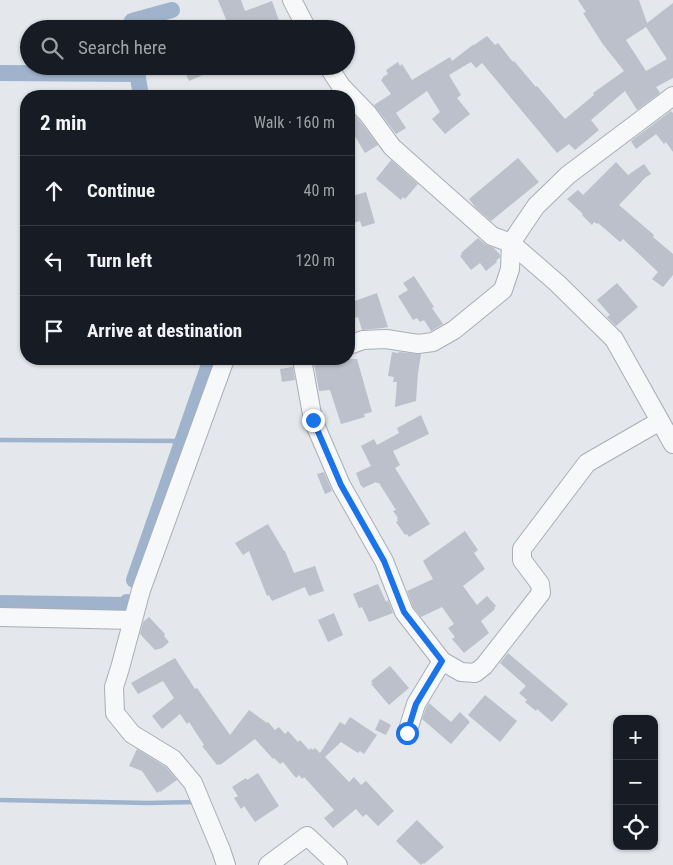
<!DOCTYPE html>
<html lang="en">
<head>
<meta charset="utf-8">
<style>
  :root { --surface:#171b24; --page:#20242c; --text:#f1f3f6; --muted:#9ea1a6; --line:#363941 }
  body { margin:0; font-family:"Roboto Condensed",sans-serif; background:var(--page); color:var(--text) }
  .controls { position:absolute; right:15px; bottom:15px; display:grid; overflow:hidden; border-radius:10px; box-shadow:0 1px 4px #0004 }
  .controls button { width:45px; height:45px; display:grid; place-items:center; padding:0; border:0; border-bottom:1px solid var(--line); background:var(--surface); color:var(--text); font:25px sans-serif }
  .stop { position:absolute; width:15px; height:15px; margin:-11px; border:4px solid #1a73e8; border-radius:50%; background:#fff }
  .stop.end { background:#1a73e8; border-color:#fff; box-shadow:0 1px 5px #0008 }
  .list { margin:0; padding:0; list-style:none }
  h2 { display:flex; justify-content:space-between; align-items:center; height:65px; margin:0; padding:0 20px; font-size:21px }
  h2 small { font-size:16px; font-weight:400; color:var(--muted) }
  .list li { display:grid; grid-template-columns:32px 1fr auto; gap:15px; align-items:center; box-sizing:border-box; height:70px; padding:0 20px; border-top:1px solid var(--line) }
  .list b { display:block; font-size:19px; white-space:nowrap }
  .list em { font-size:16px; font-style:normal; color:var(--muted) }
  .icon { flex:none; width:28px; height:28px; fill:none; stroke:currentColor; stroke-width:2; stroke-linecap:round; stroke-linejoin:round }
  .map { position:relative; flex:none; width:673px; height:865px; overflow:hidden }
  .search { position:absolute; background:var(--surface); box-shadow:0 1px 4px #0004; left:20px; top:20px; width:335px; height:55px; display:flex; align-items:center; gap:12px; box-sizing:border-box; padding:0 18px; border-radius:28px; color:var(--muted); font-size:19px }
  .panel { position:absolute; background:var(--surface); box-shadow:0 1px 4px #0004; left:20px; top:90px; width:335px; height:275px; border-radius:20px }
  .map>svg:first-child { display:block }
</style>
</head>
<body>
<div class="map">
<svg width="673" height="865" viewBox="0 0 673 865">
  <rect width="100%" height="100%" fill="#e4e7ec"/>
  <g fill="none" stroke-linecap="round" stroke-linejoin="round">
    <!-- stream -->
    <path stroke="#9fb4cc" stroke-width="4.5" d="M0 440 182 441
      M0 800 148 803 196 802"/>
    <!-- canal -->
    <path stroke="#9fb4cc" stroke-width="16" d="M133 29 132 21 172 10
      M136 66 141 96
      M0 73 137 74
      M134 580 211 359
      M0 603 126 605 127 602"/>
  </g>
  <!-- building -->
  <path fill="#bbc0ca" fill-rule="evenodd" d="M218 0H241L245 11 272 1 282 29H230Z
    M578 0H639L647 23 673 3V78L656 87 660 93 637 110 625 91 591 120 599 130 575 150 569 144 557 153 482 63 476 68 471 62 449 75 461 95 457 98 470 114 445 134 432 119 440 112 427 91 396 113 406 128 396 134 374 105 391 94 381 80 383 78V77L388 74 386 70 398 62 400 66 402 64 412 80 450 57 452 61 474 44V45L487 36 495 45 498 43 513 62 514 61 536 87 537 86 565 119 594 95 593 93 624 71 602 43 583 13 586 12ZM646 27 667 59 646 71 626 40Z
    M182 66H224L189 81Z
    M349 109 360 121 378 145 365 153 353 133 349 129Z
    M671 111 673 113V152L666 142 664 144 656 134 636 149 631 141Z
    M518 158 539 182 491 221 476 208 469 199Z
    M391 160 418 184 405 199 403 197 401 200 376 179Z
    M616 162 628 175 644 164 651 174 646 177 619 205 654 235 653 237 673 254V275L663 287 652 279 658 272 640 255 623 239 620 242 598 223 597 224 594 222 592 225 582 215 583 214 567 199 578 190 583 195Z
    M366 192 375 223 362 227 360 221 349 224V197Z
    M478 238 485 244 494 248 500 255V257L496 261 497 262 486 271 480 263 471 270 460 256 462 254 461 253Z
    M414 276 434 307 432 308 443 324 431 331 424 320 420 322 417 318 413 320 398 296 408 290 403 283Z
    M617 283 638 307 616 326 607 317 610 315 597 300Z
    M377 293 388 327 383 328 362 330 358 317 349 320V303Z
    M392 352 398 353 399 352 421 354 418 373 416 401 395 407 397 382H393L394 377 388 376Z
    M323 359H357L372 412 364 414 365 417 341 424 330 390 319 391 314 363H317L316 360Z
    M293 367 295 380 282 382 280 369Z
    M421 415 429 434 393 451 400 465 395 468 430 524 409 537 407 534 405 535 396 522 398 521 397 519 398 518 393 511 396 510 379 483H377L376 482 363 488 362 486H361L356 473 371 466 361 446 374 439 377 445 399 433 397 428Z
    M324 472 332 491 325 494 317 474Z
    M268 524 284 551H285L294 573 315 566 324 591 309 596 305 587 272 601 269 595 267 596 249 551 243 555 235 543Z
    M465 531 478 550 474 553 485 569 463 586 477 605 487 596 496 606 494 608 495 609 481 621 489 633 464 653 452 639 455 637 448 628 454 624 442 607 421 617 413 607 407 591 433 579 423 561Z
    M378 584 386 602 388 600 393 613 369 622 362 607 359 608 353 594Z
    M334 613 343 635 328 642 318 620Z
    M149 617 165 634 164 636 169 642 162 648 155 650 140 634 143 622Z
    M508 653 568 704 552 722 537 709 536 711 525 702 527 700 519 693 526 686 500 663Z
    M175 658 195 689 197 688 230 735 249 710 267 723 268 722 275 730 279 727 285 734 288 731 298 742 300 740 309 750 311 748 313 750 315 748 320 753 340 722 345 725 350 717 377 735 364 754 360 751 358 753 341 742 325 757 349 782 354 777 361 785 366 781 394 811 378 826 366 814 363 817 356 809 333 828 324 818 334 810 304 777 302 779 299 775 296 778 283 762 280 764 274 758 273 759 255 739 220 765 219 764 217 765 202 746 204 745 189 722 187 724 180 714 162 729 152 716 174 698 163 681 138 694 131 683Z
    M390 666 409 688 389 705 371 684 373 683 371 681Z
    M485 695 517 721 500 742 468 715Z
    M429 703 451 722 460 712 470 722 451 744 422 719 426 708Z
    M380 719 391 725 386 735 375 730Z
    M137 749 166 767 177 780 160 792 159 791 157 793 142 771 129 766Z
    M258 773 279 806 255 822 244 806 241 809 234 798 238 796 232 787 246 778 247 780Z
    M417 820 444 847 424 864 423 863 421 865 396 841Z"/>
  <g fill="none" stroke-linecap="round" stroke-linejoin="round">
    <!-- street casing -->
    <g stroke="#a9aeb7" stroke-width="20">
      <path id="street" d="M292 0 307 29
        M328 66 341 86 368 114 392 147 492 236 511 243 557 283 614 339 673 444
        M349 345 363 340 386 339 418 344 433 342 454 330 503 290 510 269 511 243 536 206 568 175 673 96
        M225 359 141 590 120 668 114 687 115 713 132 734 173 759 193 783 221 850 226 865
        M302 359 313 420 341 485 384 561 404 612 442 661 461 672 475 673 484 666 541 593 540 584 522 560V549L587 463 660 421
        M0 617 133 620
        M407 733 416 704 442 661
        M268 865 307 836 338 865"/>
    </g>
    <!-- street -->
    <use href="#street" stroke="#f7f8fa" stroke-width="18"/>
  </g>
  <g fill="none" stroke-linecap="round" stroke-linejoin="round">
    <!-- route -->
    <path stroke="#1a73e8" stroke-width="6" d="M313 420 341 485 384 561 404 612 442 661 416 704 407 733"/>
  </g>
</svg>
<div class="controls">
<button>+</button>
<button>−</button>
<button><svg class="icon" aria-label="locate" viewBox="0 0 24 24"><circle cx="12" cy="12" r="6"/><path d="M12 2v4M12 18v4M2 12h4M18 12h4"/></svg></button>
</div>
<div class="stop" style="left:407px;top:733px"></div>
<div class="stop end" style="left:313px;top:420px"></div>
<div class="search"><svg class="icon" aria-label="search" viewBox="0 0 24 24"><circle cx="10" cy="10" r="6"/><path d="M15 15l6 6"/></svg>Search here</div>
<section class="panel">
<h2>2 min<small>Walk · 160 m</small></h2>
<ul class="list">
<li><svg class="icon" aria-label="ahead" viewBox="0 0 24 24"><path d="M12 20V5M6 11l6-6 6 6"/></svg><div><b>Continue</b></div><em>40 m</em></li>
<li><svg class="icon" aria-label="left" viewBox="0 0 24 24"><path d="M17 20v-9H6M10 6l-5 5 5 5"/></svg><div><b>Turn left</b></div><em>120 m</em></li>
<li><svg class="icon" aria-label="arrive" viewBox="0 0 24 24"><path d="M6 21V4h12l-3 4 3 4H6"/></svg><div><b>Arrive at destination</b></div></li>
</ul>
</section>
</div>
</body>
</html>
